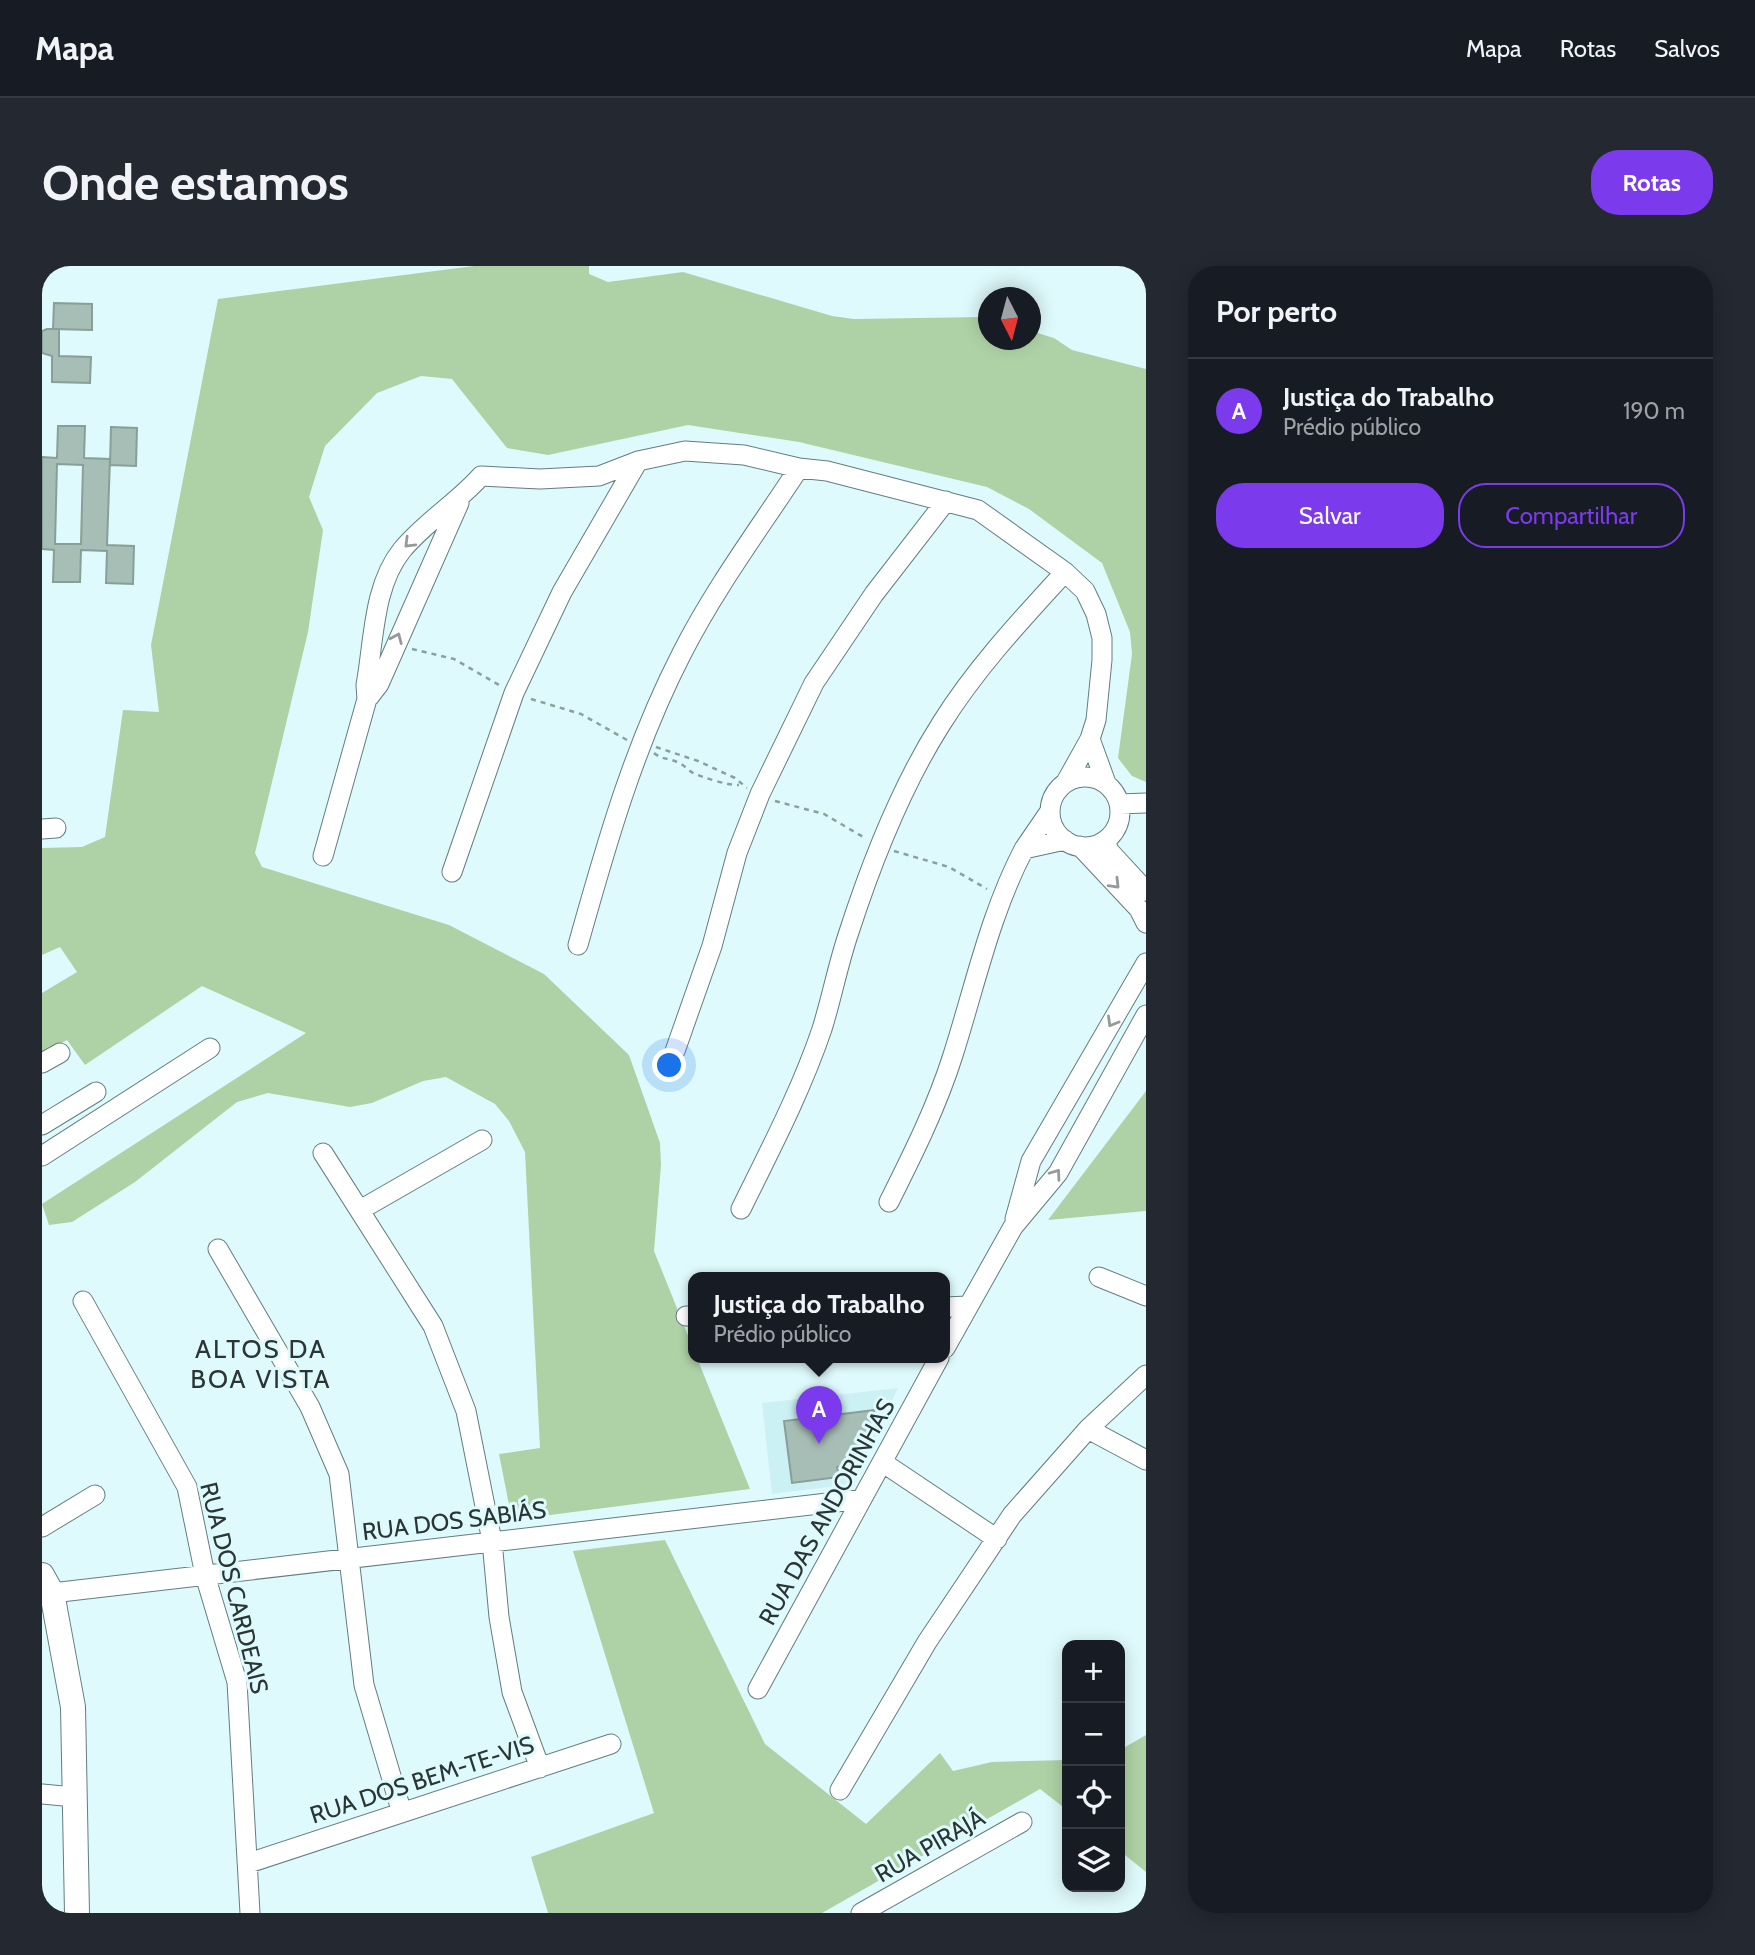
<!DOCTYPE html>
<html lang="pt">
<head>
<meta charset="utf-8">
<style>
  :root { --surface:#171b24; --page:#242831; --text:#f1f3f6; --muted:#9ea1a6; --line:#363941; --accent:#7c3aed }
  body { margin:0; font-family:Cabin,sans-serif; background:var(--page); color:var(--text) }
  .controls { position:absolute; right:21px; bottom:21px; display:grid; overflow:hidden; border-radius:14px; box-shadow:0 4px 18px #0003 }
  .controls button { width:63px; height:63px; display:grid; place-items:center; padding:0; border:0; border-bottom:2px solid var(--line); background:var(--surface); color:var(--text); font:35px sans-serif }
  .compass { position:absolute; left:936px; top:21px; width:63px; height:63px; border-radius:50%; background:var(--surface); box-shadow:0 4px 18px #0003; rotate:174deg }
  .you { position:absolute; left:628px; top:800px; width:24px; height:24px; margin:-18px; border:5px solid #fff; border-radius:50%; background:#1a73e8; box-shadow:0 0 0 10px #1a73e833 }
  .badge { display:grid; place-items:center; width:46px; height:46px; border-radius:50%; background:var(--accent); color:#fff; font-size:23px; font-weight:700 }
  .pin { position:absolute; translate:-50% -58px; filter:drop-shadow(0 2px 4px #0008) }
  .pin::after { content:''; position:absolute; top:37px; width:24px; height:21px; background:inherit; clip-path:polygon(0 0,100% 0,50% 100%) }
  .popup { position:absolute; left:646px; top:1006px; width:262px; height:91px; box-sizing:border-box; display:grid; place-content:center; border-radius:14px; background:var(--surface); filter:drop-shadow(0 2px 5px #0005); font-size:23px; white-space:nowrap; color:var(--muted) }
  .popup b { font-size:26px; color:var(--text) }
  .popup::after { content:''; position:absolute; left:50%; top:100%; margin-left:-14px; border:14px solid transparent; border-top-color:var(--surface) }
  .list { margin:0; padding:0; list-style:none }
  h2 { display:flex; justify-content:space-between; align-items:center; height:91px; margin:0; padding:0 28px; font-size:30px }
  h2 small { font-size:23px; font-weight:400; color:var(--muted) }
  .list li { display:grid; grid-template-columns:46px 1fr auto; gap:21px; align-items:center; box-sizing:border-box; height:105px; padding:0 28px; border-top:2px solid var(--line) }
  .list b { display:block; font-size:26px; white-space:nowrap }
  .list p { margin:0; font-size:23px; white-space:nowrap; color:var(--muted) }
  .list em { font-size:23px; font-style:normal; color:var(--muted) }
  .actions { display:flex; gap:14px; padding:21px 28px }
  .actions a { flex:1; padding:16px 0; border:2px solid var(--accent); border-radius:28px; text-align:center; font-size:24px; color:var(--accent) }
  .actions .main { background:var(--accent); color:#fff }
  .icon { flex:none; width:38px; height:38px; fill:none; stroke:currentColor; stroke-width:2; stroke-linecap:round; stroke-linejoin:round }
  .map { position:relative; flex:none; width:1104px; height:1647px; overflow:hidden; border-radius:28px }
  header { display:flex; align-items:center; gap:42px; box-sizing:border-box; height:98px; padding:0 35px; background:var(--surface); border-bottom:2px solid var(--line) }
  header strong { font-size:33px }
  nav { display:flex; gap:38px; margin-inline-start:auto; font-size:24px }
  .intro { display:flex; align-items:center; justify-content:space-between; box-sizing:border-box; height:168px; padding:0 42px }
  h1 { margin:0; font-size:49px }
  .button { padding:18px 32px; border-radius:28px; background:var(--accent); color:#fff; font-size:24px; font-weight:700 }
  main { display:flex; gap:42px; padding:0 42px }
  aside { flex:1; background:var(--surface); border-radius:28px; box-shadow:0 4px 18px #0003 }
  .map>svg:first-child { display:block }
</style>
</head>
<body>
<header>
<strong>Mapa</strong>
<nav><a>Mapa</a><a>Rotas</a><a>Salvos</a></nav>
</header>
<div class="intro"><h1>Onde estamos</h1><a class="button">Rotas</a></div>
<main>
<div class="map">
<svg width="1104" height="1647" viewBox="0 0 1104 1647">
  <rect width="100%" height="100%" fill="#dffafc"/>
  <!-- built -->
  <path fill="#ccf1f4" d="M856 1122 811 1218 730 1228 720 1137Z"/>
  <!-- forest -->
  <path fill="#aed2a6" d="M432 0H547V8L566 16 641 6 790 50 812 53 941 51 946 52V74H988L989 65 1012 72 1030 84 1104 103V516L1090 510 1076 492 1090 388 1088 366 1060 297 987 243 945 221 757 176 646 159 506 189 465 182 410 113 379 110 335 127 283 180 267 231 281 264 266 366 213 587 220 601 407 659 502 708 587 789 618 877 619 899 612 985 651 1082V1092H655L708 1223 470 1254 457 1188 498 1182 483 886 467 855 453 838 404 811 381 815 330 837 308 841 226 827 195 836 93 916 30 956 7 959 0 938 264 767 160 720 43 799 25 774 0 788V727L35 706 18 681 0 689V582L40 581 63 571 81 444 117 446 109 379 176 33Z
    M1104 825V945L1006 954Z
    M623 1274 723 1478 824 1558 898 1487 911 1505 950 1496 1025 1494V1544L998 1523 780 1647H506L489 1591 612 1547 531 1285Z
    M1104 1469V1606L1078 1585V1484Z"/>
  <!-- building -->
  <path fill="#a7beb6" stroke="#889f96" stroke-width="2" fill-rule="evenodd" d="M12 37 50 38V64L11 63Z
    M5 63H17V90L49 91 48 117 10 116V90L0 87V65Z
    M16 160H43L42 192 68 193 65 279 92 280 91 318 64 317 65 285 39 284 38 316H11L12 284 0 283V191L15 192ZM15 198 41 199 39 278H13Z
    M69 161 95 162 94 200 68 199Z
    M833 1144 814 1199 795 1201 797 1211 750 1217 742 1155Z"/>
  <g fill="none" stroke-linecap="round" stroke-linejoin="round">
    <!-- minor casing -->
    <g stroke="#647d7e" stroke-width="21">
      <path id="minor" d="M327 431 337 418 417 237
        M1008 546a35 35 0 1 1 70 0a35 35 0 1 1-70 0Z
        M1024 516 1048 473 1064 517
        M1077 538 1104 537
        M1008 545 982 583 1023 574
        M0 563 14 562
        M1062 575 1068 586 1104 625
        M1038 580 1097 643 1104 657
        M281 590 325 433 324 419C332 375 331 320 360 284 383 256 415 237 439 210L498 213 557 210 596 195 643 185 702 189 757 202 785 205 936 244 1023 306 1043 325 1054 348 1060 372V394L1054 454 1048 473
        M410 606 472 427 520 326 596 195
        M536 679C564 579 592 480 640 387 673 322 717 263 757 202
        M633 785 670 680 695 587 718 528 772 417 832 328 904 235
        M0 797 18 787
        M0 859 54 826
        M281 887 391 1060 424 1145 450 1275 457 1351 470 1426 498 1502
        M0 890 168 782
        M847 936C871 888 895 840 911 789 933 720 948 648 982 583
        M699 943C728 884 759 825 780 763 790 731 796 698 807 666 830 595 859 521 899 458 934 402 979 354 1023 306
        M318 944 440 874
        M973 953 989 895 1104 697
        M176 983 268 1141 297 1208 322 1419 360 1547
        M1057 1011 1104 1030
        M41 1035 145 1221 163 1309 195 1416 208 1647
        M903 1041 926 1040
        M644 1050H651
        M903 1082 971 961 1016 907 1104 749
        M1046 1163 1104 1194
        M840 1196 955 1273
        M0 1261 53 1229
        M10 1327 820 1233
        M716 1423 897 1092
        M798 1524 885 1376 970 1249 1046 1163 1104 1109
        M0 1528 32 1531
        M207 1597 569 1478
        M819 1647 980 1556"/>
    </g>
    <!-- major casing -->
    <g stroke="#647d7e" stroke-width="26">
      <path id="major" d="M0 1309 10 1327 31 1441 35 1647"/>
    </g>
    <!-- path -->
    <path stroke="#8c9fa0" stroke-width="2.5" stroke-dasharray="5 5" stroke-linecap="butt" d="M370 383 412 393 457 419
      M489 433 539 448 585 474
      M614 481 656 495 693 512 705 522
      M612 487C620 494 628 492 637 497 642 499 646 504 651 507 659 511 688 520 697 519
      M733 535 782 548 823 572
      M852 585 907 601 945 623"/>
    <!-- minor -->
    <use href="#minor" stroke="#fff" stroke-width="19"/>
    <!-- major -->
    <use href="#major" stroke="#fff" stroke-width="24"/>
  </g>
  <!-- one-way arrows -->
  <defs><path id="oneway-chevron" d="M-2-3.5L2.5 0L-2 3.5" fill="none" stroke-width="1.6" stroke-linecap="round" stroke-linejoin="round" transform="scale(1.75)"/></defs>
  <g stroke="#949a9a">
    <use href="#oneway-chevron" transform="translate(367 277) rotate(135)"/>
    <use href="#oneway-chevron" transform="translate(355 372) rotate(-66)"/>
    <use href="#oneway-chevron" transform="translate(1073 618) rotate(46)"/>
    <use href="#oneway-chevron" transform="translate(1070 756) rotate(120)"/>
    <use href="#oneway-chevron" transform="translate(1014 908) rotate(-54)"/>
  </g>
  <g text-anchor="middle" stroke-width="6" stroke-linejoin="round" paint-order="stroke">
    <!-- street labels -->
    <g font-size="24" fill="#2a3535" stroke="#dffafc">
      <text transform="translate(785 1246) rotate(-61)" y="8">RUA DAS ANDORINHAS</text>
      <text transform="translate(412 1255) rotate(-7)" y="8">RUA DOS SABIÁS</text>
      <text transform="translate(192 1322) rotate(76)" y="8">RUA DOS CARDEAIS</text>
      <text transform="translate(380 1514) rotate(-18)" y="8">RUA DOS BEM-TE-VIS</text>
      <text transform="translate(888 1580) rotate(-30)" y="8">RUA PIRAJÁ</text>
    </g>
    <!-- neighbourhood labels -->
    <g font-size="26" letter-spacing="2" fill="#2a3535" stroke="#dffafc">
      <text x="219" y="1092">ALTOS DA<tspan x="219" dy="30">BOA VISTA</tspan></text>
    </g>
  </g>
</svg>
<div class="controls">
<button>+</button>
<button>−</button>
<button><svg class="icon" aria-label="locate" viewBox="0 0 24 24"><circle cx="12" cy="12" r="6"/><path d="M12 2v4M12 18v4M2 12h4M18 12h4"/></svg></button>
<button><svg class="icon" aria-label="layers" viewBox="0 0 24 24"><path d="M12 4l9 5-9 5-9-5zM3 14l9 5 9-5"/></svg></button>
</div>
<svg class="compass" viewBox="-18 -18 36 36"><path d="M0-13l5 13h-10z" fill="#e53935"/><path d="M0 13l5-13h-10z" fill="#9ea1a6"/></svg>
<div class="you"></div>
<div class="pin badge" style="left:777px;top:1178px">A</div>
<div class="popup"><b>Justiça do Trabalho</b>Prédio público</div>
</div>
<aside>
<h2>Por perto<small></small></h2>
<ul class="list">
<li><span class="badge">A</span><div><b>Justiça do Trabalho</b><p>Prédio público</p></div><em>190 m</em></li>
</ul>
<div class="actions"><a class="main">Salvar</a><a>Compartilhar</a></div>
</aside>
</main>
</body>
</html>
